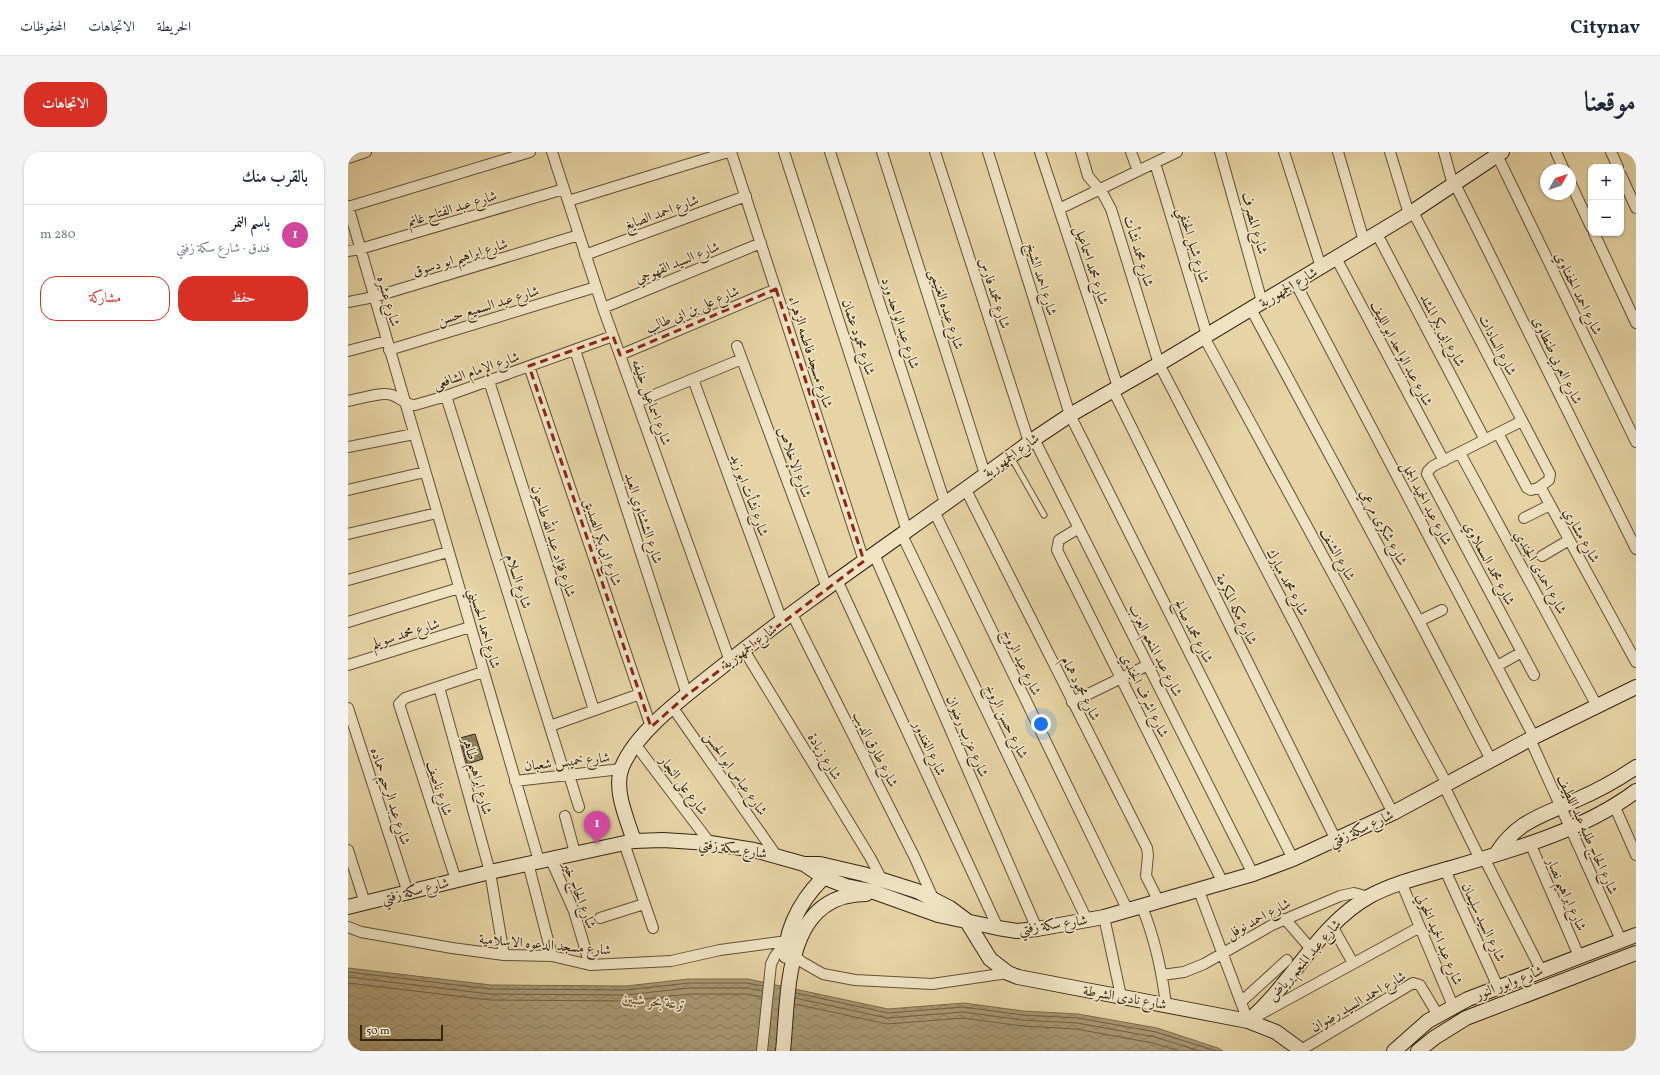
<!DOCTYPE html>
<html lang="ar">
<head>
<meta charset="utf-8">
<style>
  :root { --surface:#fff; --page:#f2f2f3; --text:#1f2937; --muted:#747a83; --line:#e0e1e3; --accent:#d93025 }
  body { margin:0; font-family:Vollkorn,Amiri,serif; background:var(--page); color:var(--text); direction:rtl }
  .controls { position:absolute; right:12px; top:12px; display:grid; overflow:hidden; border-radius:8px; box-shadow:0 1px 3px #0004 }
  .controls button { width:36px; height:36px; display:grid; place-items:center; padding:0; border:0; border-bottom:1px solid var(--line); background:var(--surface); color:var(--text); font:20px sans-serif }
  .compass { position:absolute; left:1192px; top:12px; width:36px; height:36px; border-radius:50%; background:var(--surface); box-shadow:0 1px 3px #0004; rotate:50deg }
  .scale { position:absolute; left:12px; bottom:10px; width:83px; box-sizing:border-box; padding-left:4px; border:2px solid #332413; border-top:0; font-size:11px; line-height:14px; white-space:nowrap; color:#332413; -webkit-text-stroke:3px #efe3c4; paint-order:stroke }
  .you { position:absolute; left:693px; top:572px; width:14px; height:14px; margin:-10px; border:3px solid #fff; border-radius:50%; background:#1a73e8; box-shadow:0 0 0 6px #1a73e833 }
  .badge { display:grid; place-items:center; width:26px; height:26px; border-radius:50%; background:var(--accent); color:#fff; font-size:13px; font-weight:700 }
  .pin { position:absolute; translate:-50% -33px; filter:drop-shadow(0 1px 2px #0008) }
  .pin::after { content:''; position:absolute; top:21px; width:14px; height:12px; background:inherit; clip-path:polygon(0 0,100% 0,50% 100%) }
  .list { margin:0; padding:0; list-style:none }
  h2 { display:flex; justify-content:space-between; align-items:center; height:52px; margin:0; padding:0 16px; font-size:17px }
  h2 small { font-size:13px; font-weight:400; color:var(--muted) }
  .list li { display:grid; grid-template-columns:26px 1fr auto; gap:12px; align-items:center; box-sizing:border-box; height:60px; padding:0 16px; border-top:1px solid var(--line) }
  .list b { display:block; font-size:15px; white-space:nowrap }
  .list p { margin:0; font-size:13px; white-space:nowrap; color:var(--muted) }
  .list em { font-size:13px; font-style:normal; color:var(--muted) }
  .actions { display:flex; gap:8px; padding:12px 16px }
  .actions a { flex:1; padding:9px 0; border:1px solid var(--accent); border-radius:16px; text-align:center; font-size:14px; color:var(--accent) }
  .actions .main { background:var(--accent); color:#fff }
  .map { position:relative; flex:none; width:1288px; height:899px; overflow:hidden; direction:ltr; border-radius:16px }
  header { display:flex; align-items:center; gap:24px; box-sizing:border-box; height:56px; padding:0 20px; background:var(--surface); border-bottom:1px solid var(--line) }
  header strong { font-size:19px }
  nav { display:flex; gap:22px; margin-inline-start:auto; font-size:14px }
  .intro { display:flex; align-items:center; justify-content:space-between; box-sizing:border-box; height:96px; padding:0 24px }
  h1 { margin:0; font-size:28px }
  .button { padding:10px 18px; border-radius:16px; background:var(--accent); color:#fff; font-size:14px; font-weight:700 }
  main { display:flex; gap:24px; padding:0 24px }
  aside { flex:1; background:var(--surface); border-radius:16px; box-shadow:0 1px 3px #0004 }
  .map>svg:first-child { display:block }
</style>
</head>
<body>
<header>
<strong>Citynav</strong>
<nav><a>الخريطة</a><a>الاتجاهات</a><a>المحفوظات</a></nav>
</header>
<div class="intro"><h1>موقعنا</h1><a class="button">الاتجاهات</a></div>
<main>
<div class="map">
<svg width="1288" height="899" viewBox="0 0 1288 899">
  <defs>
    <pattern id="water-waves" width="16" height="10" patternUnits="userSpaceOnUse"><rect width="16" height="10" fill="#a99873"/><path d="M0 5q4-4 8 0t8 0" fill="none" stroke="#8a7c5d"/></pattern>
    <pattern id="building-back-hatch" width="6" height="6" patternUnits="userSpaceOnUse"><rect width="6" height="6" fill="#90805e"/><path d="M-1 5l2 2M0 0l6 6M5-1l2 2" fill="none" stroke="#76694c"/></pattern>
  </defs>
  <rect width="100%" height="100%" fill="#e6d4a4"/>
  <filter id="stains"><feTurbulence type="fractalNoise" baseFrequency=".005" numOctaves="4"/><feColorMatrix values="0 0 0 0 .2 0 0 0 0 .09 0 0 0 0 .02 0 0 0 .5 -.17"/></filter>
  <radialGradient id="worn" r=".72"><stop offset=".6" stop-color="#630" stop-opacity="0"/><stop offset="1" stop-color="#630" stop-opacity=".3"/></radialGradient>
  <!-- water -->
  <path fill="url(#water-waves)" stroke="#7a6a4d" d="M0 816 143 833 278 834 340 827H400L540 857 616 851 675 859 730 862 809 876 870 896 875 899H0Z"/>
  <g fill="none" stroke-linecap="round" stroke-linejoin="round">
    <!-- shore -->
    <path stroke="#6e5e43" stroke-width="1" d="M0 820 143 837 278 838 341 831H399L415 834
      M0 825 142 842 278 843 341 836H399L414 839
      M0 831 142 848 279 849 341 842H398L414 845
      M448 841 540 861 615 855 675 863 730 866 808 880 868 899
      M447 846 539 866 615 860 674 868 729 871 807 885 851 899
      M447 852 539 872 615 866 674 874 728 877 805 891 831 899"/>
  </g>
  <!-- building -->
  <path fill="url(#building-back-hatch)" stroke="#332413" d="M127 582 135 607 119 612 112 586Z"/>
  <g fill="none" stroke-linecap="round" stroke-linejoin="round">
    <!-- lane casing -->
    <g stroke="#605037" stroke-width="7">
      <path id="lane" d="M663 305 696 363"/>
    </g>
    <!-- street casing -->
    <g stroke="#605037" stroke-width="12">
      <path id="street" d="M204 0 255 156 382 509
        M383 0 516 409
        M436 0 559 379
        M482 0 597 351
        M534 0 637 322
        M587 0 681 290
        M640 0 722 263 945 707
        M692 0 770 235
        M733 0 740 24 755 42 763 57 811 212 1045 661
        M783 0 790 19
        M872 0 914 150
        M936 0 973 115
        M990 0 1016 89
        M1042 0 1061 62
        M1096 0 1105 33
        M1208 0 1216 18
        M1263 0 1270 15
        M1149 3 1288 290
        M0 6 18 0
        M807 11 859 183
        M1273 23 1288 56
        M1222 30 1243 75
        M1107 32 1288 397
        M220 49 380 0
        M0 54 191 709
        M0 55 182 0
        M711 57 829 0
        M1065 60 1202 322 1201 328 1190 336
        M1246 81 1288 171
        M1029 82 1137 288
        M0 99 12 97 216 37
        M237 103 398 44
        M988 106 1096 309
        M947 130 1186 585
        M0 150 26 145 231 83
        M255 156 413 91
        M903 157 1071 469 1143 608
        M856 185 1099 632
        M389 194 479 436
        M41 198 248 135
        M227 198 339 543
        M0 199 38 189
        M272 203 428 137
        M181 214 303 575
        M345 227 434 469
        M141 229 246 558
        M765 238 988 688
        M98 244 217 623
        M0 249C11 247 35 239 44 243 53 246 57 253 67 253L98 244 265 184
        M289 250 394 207
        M1174 269 1085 314 1080 319 1079 322 1186 523
        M1150 281 1179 336 1183 338 1190 336 1194 338 1288 510
        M686 287 905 722
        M0 295 66 282
        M1112 301 1249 554
        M617 336 799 696 800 703 798 724 811 750
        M0 338 77 320
        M586 359 780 759
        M1176 366 1202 353
        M731 376 711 388 709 398 875 731
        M0 382 89 361
        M554 383 739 768
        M526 402 689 777
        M1194 404 1221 388
        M0 428 100 400
        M489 428 650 776
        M444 462 566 704 585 746
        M1071 469 1094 458
        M0 470 111 436
        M396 498 522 705 533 726
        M0 513 122 475
        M1149 514 1174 500
        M91 535 142 720 156 803
        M724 550 800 513
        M0 556 60 741
        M325 556 428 703
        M202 574 292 542
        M1182 587 1273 788
        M287 592 362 691
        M221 623 231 655
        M167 629 273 617
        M1096 634 1132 707
        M1266 653 1288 703
        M217 664 227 701
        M276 691 305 776
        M1182 691 1231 804
        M0 698 17 751
        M202 706 226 759 242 813
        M1136 706 1193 818
        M180 711 204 804
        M1097 718 1150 835
        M108 728 51 552 57 546 135 520
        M1053 730 1105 854
        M851 739 900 869 1072 775
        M794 755C807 787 814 819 818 853
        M756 765 773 844
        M252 766 296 752
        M937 767 963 797
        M984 774 1005 811
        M0 775 13 780 104 796 156 803 204 804 242 813 323 809 372 798 439 789
        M445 802 454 810 475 822 507 828 584 832 660 821
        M814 823 836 820 856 812 924 773 992 744 1006 741 1021 745
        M893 850 939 808
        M953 898 1065 831 1072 833 1090 863
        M414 899 423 812 427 804 439 789"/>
    </g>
    <!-- secondary casing -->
    <g stroke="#332413" stroke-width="16">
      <path id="secondary" d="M286 689C279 667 265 637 274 615 289 578 340 542 371 517 473 436 582 365 686 287L722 263 811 212 1061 62 1154 0
        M1148 702C1170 668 1194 664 1228 648 1249 639 1269 628 1288 615
        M456 712 475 725 498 734 523 739 590 763 650 776 669 779 689 777 756 765 905 722 945 707 1045 661 1186 585 1288 535
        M0 755 142 720 286 689 315 688 362 691 406 698 456 712H472L515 722 569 739 602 756 618 768 642 807 660 821 670 825 900 869 928 880 954 899
        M438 804C437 773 459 739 482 720
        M900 869C945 831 970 773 1022 744 1046 731 1073 725 1099 717 1161 699 1235 679 1288 639
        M435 899C441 841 435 742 518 742
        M1046 899 1080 869 1120 847 1288 783
        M1070 899 1086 886 1118 866 1288 801"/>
    </g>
    <!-- lane -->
    <use href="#lane" stroke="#efe3c4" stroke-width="5"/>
    <!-- street -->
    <use href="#street" stroke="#efe3c4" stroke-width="10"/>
    <!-- secondary -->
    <use href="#secondary" stroke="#efe3c4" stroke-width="14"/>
  </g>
  <!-- marked area -->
  <path fill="none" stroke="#8f2418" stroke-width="3" stroke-dasharray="8 5" stroke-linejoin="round" d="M428 137 516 409 339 543 303 575 181 214 265 184 272 203Z"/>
  <g text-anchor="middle" stroke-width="3.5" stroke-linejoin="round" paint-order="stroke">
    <!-- street labels -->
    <g font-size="14" fill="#332413" stroke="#efe3c4">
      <text transform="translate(104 56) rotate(-17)" y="5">شارع عبد الفتاح غانم</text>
      <text transform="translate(313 60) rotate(-20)" y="5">شارع احمد الصايغ</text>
      <text transform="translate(907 71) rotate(74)" y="5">شارع المصرف</text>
      <text transform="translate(846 93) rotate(73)" y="5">شارع شبل الحنفي</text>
      <text transform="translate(791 99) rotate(73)" y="5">شارع محمد نشأت</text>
      <text transform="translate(112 105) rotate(-17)" y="5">شارع ابراهيم ابو دسوق</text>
      <text transform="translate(329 110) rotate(-22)" y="5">شارع السيد القهوجي</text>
      <text transform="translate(744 113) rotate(72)" y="5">شارع محمد اسماعيل</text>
      <text transform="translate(694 127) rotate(73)" y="5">شارع احمد الشيخ</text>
      <text transform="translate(940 135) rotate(-31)" y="5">شارع الجمهورية</text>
      <text transform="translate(647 141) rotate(72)" y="5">شارع محمد فارس</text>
      <text transform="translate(1231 141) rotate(64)" y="5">شارع احمد الحفناوي</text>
      <text transform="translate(41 149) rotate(74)" y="5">شارع عشره</text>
      <text transform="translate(140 153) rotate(-17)" y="5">شارع عبد السميع حسن</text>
      <text transform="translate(344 157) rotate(-23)" y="5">شارع على بن ابى طالب</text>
      <text transform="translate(599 157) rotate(72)" y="5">شارع عبده الغنيمى</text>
      <text transform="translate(553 171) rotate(72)" y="5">شارع عبد الواحد ورد</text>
      <text transform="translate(1095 178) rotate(62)" y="5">شارع ابى بكر المشد</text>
      <text transform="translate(511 185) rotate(72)" y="5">شارع محمود عثمان</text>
      <text transform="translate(1150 193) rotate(63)" y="5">شارع السادات</text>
      <text transform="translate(463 200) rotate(72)" y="5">شارع مسجد فاطمه الزهراء</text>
      <text transform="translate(1054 201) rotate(62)" y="5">شارع عبد الواحد ابو الليف</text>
      <text transform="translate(1210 208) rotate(64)" y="5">شارع العربي طنطاوى</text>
      <text transform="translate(128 218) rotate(-19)" y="5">شارع الإمام الشافعى</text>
      <text transform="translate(304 250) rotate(70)" y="5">شارع اسماعيل خليفه</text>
      <text transform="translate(663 303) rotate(-36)" y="5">شارع الجمهورية</text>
      <text transform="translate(447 310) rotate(70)" y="5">شارع الإخلاص</text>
      <text transform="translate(402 343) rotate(70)" y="5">شارع نشأت ابو زيد</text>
      <text transform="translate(1079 351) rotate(62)" y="5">شارع عبد الحميد الجمل</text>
      <text transform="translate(296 366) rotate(72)" y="5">شارع الششتاوي العبد</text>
      <text transform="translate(1036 375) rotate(62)" y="5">شارع شكرى مرعي</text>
      <text transform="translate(1234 383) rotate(61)" y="5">شارع مشاري</text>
      <text transform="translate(206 389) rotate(72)" y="5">شارع فؤاد عبد الله طاحون</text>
      <text transform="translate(255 390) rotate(71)" y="5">شارع ابى بكر الصديق</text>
      <text transform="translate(990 402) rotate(61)" y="5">شارع الشنف</text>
      <text transform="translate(1142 411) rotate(62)" y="5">شارع محمد السملاوي</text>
      <text transform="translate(1193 420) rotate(61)" y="5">شارع احمدى الجندي</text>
      <text transform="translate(171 429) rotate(72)" y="5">شارع السلام</text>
      <text transform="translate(940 430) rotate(62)" y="5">شارع محمد مبارك</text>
      <text transform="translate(889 457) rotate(64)" y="5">شارع مكه المكرمة</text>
      <text transform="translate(137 476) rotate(74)" y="5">شارع احمد الحسيني</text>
      <text transform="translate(846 479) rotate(63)" y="5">شارع محمد صالح</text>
      <text transform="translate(57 481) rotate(-17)" y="5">شارع محمد سويلم</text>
      <text transform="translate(401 494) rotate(-37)" y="5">شارع الجمهورية</text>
      <text transform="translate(808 498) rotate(63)" y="5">شارع عبد المنعم العزب</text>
      <text transform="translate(674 510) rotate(64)" y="5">شارع عيد الروخ</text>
      <text transform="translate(733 536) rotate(63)" y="5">شارع محمود همام</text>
      <text transform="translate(797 543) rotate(64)" y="5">شارع اشرف الجندي</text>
      <text transform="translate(659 569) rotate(64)" y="5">شارع حسن الروخ</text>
      <text transform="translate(620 584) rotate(67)" y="5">شارع عزب رضوان</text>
      <text transform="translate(582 596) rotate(65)" y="5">شارع الغندور</text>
      <text transform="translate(528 597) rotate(63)" y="5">شارع طارق الديب</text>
      <text transform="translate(477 604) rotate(59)" y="5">شارع زيادة</text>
      <text transform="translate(219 609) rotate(-6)" y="5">شارع خميس شعبان</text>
      <text transform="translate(388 621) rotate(55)" y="5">شارع عباس ابو الحسن</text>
      <text transform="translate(130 624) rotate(75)" y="5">شارع ابراهيم طاهر</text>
      <text transform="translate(336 633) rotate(53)" y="5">شارع على النجار</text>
      <text transform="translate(92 636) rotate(72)" y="5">شارع ناصف</text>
      <text transform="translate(43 644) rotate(72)" y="5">شارع عبد الرحيم حماده</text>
      <text transform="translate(1013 676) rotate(-25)" y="5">شارع سكة زفتي</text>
      <text transform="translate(1240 682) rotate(66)" y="5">شارع الحاج طلبه عبد اللطيف</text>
      <text transform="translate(385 696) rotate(9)" y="5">شارع سكة زفتي</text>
      <text transform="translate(67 738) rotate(-14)" y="5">شارع سكة زفتي</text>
      <text transform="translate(1219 742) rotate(66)" y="5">شارع ابراهيم نصار</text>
      <text transform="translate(232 743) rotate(69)" y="5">شارع الحاج خير</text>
      <text transform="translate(910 766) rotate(-28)" y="5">شارع احمد نوفل</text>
      <text transform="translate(1136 770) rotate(65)" y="5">شارع السيد سليمان</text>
      <text transform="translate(705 772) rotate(-8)" y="5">شارع سكة زفتي</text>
      <text transform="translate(1092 787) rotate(67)" y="5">شارع عبد الحميد الخولي</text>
      <text transform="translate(197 792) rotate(5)" y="5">شارع مسجد الدعوه الاسلامية</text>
      <text transform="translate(956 808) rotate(-49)" y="5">شارع عبد المنعم رياض</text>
      <text transform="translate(1161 830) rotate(-21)" y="5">شارع وابور النور</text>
      <text transform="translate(777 845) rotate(10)" y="5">شارع نادى الشرطة</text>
      <text transform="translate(1010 849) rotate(-30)" y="5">شارع احمد السيد رضوان</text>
    </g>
    <!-- water labels -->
    <g font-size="15" font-style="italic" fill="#564730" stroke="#efe3c4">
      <text transform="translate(306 849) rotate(6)" y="5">ترعة بحر شبين</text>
    </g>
  </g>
  <rect width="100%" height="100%" filter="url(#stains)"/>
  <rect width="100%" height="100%" fill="url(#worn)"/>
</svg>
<div class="controls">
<button>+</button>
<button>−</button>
</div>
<svg class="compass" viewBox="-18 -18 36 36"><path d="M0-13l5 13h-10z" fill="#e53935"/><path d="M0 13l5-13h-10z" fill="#747a83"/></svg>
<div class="scale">50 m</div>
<div class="you"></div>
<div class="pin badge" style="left:249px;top:692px;background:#d1479c">1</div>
</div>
<aside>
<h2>بالقرب منك<small></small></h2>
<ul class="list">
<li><span class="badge" style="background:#d1479c">1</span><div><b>باسم النمر</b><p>فندق · شارع سكة زفتي</p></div><em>280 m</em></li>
</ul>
<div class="actions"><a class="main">حفظ</a><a>مشاركة</a></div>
</aside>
</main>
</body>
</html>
